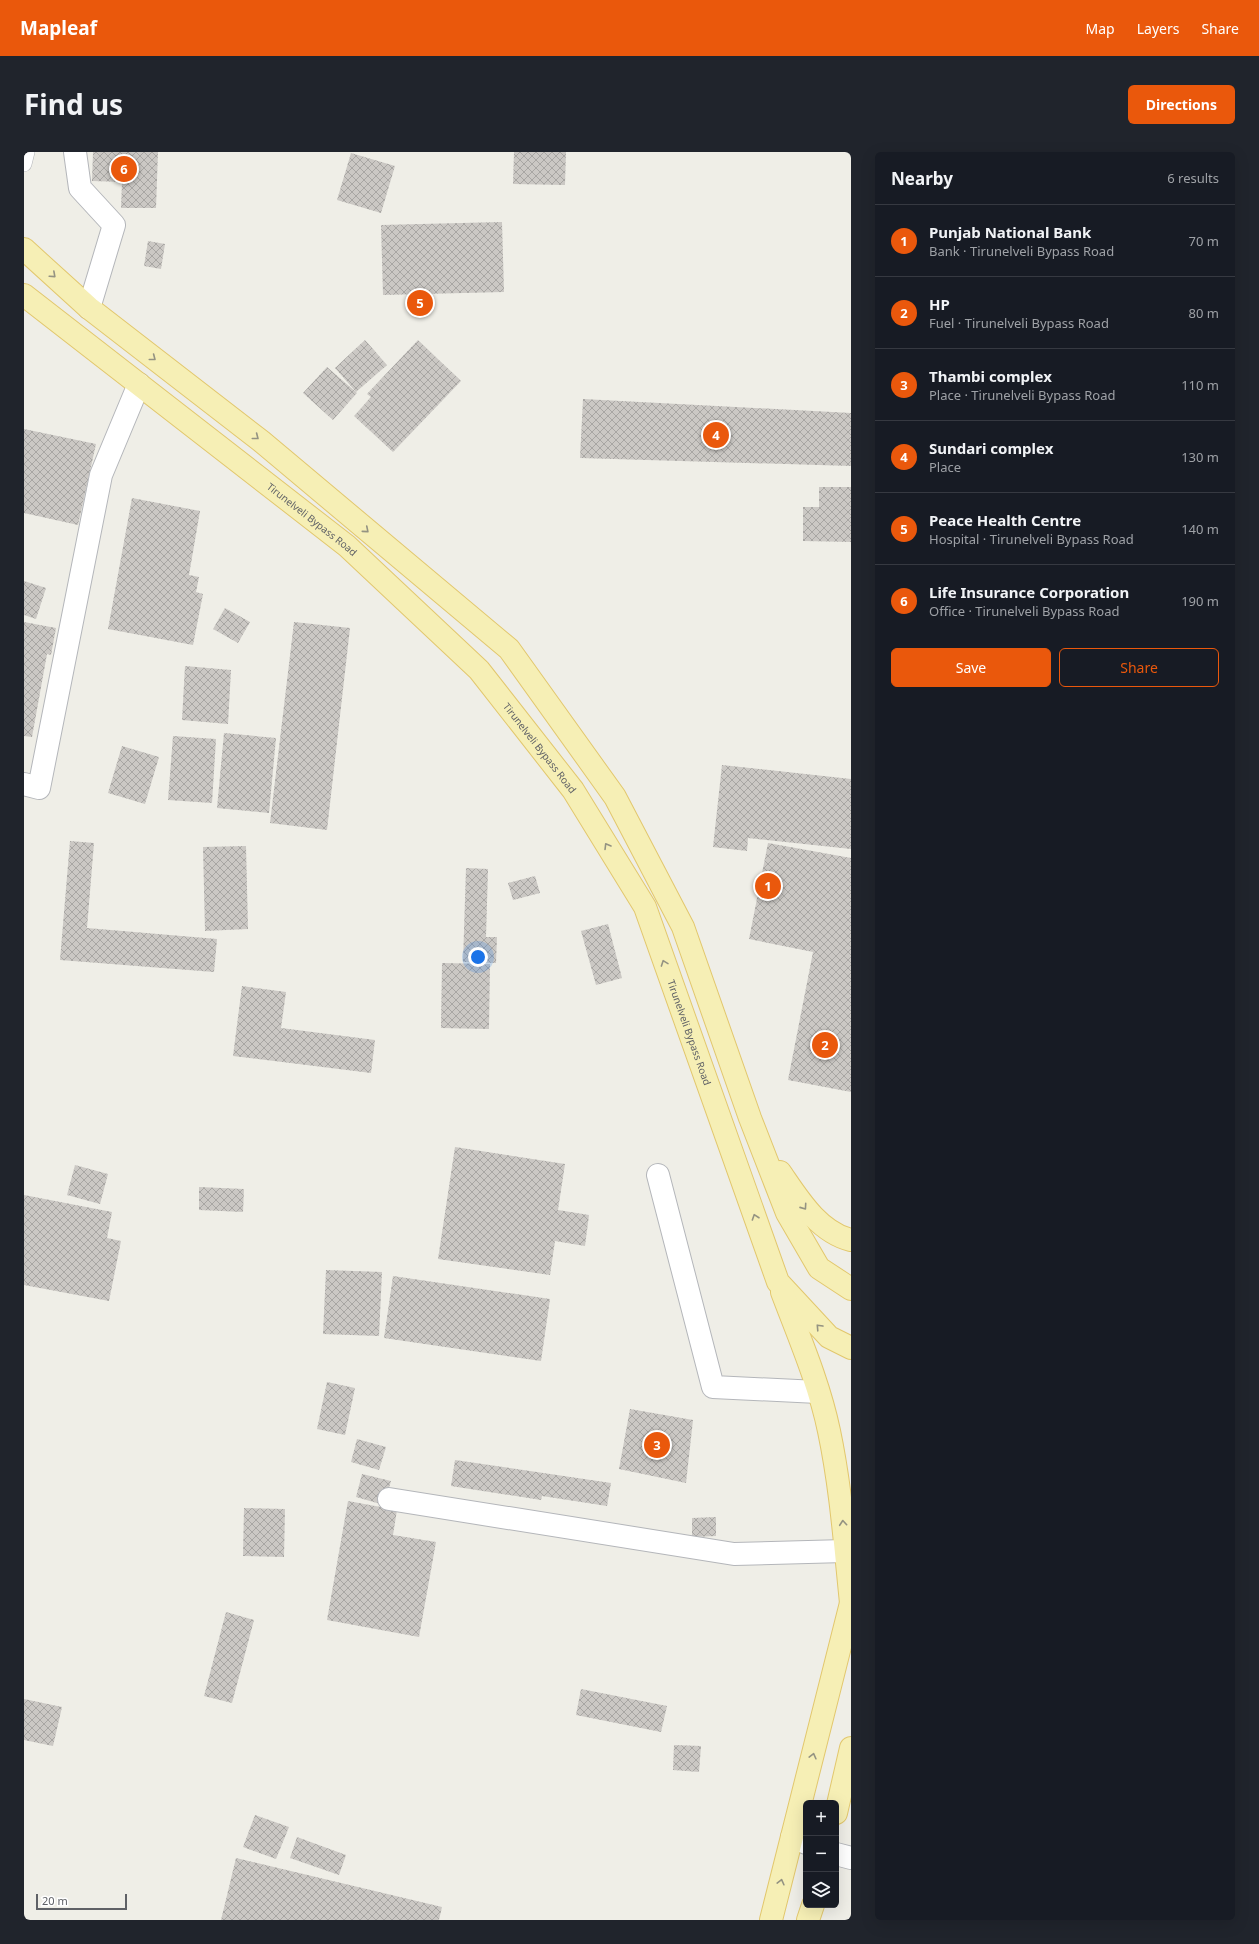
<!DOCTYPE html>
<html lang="en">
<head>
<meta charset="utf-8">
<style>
  :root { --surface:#171b24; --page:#20242c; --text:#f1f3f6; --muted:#9ea1a6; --line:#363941; --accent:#ea580c }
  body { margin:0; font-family:"Noto Sans",sans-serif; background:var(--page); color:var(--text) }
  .controls { position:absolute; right:12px; bottom:12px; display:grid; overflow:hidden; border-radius:6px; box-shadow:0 4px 16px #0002 }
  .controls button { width:36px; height:36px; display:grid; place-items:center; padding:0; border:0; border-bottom:1px solid var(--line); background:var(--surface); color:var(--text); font:20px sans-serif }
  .scale { position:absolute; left:12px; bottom:10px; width:91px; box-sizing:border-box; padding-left:4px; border:2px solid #5f6166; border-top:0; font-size:11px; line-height:14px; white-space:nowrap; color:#5f6166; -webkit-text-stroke:3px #fff; paint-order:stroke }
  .you { position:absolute; left:454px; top:805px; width:14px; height:14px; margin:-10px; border:3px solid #fff; border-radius:50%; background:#1a73e8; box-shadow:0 0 0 6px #1a73e833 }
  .badge { display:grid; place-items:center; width:26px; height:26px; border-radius:50%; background:var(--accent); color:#fff; font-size:13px; font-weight:700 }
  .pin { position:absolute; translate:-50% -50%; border:2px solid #fff; box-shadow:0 1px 4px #0006 }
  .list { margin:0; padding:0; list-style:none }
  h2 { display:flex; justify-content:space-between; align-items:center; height:52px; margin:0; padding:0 16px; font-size:17px }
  h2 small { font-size:13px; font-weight:400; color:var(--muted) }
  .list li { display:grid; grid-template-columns:26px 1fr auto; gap:12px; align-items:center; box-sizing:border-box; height:72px; padding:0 16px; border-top:1px solid var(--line) }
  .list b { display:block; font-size:15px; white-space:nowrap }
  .list p { margin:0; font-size:13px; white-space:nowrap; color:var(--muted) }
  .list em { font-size:13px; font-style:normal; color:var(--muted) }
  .actions { display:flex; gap:8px; padding:12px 16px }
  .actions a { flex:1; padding:9px 0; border:1px solid var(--accent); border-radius:6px; text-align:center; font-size:14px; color:var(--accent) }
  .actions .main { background:var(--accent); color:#fff }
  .icon { flex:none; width:22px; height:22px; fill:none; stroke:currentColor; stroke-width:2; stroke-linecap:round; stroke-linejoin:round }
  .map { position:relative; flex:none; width:827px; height:1768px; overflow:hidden; border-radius:6px }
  header { display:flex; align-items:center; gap:24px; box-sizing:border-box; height:56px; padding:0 20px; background:var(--accent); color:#fff }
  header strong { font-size:19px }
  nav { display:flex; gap:22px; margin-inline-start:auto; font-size:14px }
  .intro { display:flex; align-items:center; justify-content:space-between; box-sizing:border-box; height:96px; padding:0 24px }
  h1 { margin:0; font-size:28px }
  .button { padding:10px 18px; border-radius:6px; background:var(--accent); color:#fff; font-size:14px; font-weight:700 }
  main { display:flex; gap:24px; padding:0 24px }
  aside { flex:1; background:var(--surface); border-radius:6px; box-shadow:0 4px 16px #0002 }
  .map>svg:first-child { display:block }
</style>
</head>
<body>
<header>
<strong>Mapleaf</strong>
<nav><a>Map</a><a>Layers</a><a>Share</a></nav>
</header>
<div class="intro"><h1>Find us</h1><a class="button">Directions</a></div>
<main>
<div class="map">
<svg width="827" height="1768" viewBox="0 0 827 1768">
  <defs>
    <pattern id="building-cross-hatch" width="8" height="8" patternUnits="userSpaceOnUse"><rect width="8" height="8" fill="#cbc8c4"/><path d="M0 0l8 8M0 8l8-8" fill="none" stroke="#a8a6a3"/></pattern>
  </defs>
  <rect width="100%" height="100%" fill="#efeee7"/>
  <!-- building -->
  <path fill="url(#building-cross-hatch)" d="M69 0H134L132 56H97L98 30 68 29Z
    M490 0H542L541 33 489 32Z
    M327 1 371 14 357 61 313 48Z
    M478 70 480 140 359 143 357 73Z
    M124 89 141 92 137 117 120 114Z
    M341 188 363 213 332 240 311 216Z
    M394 188 437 229 369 300 330 264 347 245 343 242Z
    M303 215 333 241 309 268 279 241Z
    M559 247 827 261V314L556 306Z
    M0 277 72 292 54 373 0 361Z
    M795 335H827V390L779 389V355H795Z
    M108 346 176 359 165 423 175 425 172 440 179 442 169 493 84 477Z
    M0 429 22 436 12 467 0 463Z
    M201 456 226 470 214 491 189 477Z
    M0 470 32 476 27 503 23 502 8 585 0 584Z
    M270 470 326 476 303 678 246 671Z
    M161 514 207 518 204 572 158 568Z
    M200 581 252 586 245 661 193 656Z
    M149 584 192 587 188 651 144 648Z
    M98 594 135 605 121 652 84 641Z
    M698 613 827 627V697L724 686 723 699 689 695Z
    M46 689 70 691 63 776 193 787 190 820 36 808Z
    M744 691 827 706V940L764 928 789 800 725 787Z
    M222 694 224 777 181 779 179 695Z
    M442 716 464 717 462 785H473L472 811 439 810Z
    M511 724 516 741 489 748 484 731Z
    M584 772 598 826 572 833 557 779Z
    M418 811 466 812 465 877 417 876Z
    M218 834 262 840 257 876 351 888 347 921 209 904Z
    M431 995 541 1012 534 1058 565 1063 561 1094 531 1089 526 1123 414 1107Z
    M51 1013 84 1022 76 1052 43 1043Z
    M175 1035 220 1037 219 1060 175 1058Z
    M0 1043 88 1060 83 1086 97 1089 85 1149 0 1133Z
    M302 1118 358 1120 355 1184 299 1182Z
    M369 1124 526 1147 517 1209 360 1186Z
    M303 1230 331 1236 321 1283 293 1277Z
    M606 1257 669 1268 662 1331 595 1317Z
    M333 1287 362 1295 355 1318 327 1310Z
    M431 1308 587 1331 583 1354 518 1344 517 1348 427 1334Z
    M338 1322 367 1329 360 1353 332 1345Z
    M324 1349 373 1358 369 1383 412 1390 395 1485 303 1468Z
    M220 1356 261 1357 260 1405 219 1404Z
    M692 1365V1384L668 1385V1366Z
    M202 1460 230 1468 208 1551 180 1544Z
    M557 1537 643 1554 637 1580 552 1563Z
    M0 1547 38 1555 29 1594 0 1588Z
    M650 1593 677 1594 675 1620 649 1618Z
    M231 1663 265 1675 252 1707 219 1695Z
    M273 1685 322 1703 315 1723 266 1706Z
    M212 1706 418 1755 415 1768H197Z"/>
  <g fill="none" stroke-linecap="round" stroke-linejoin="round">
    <!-- lane casing -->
    <g stroke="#b4b6ba" stroke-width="16">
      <path id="lane" d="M0 12 3 0"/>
    </g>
    <!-- street casing -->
    <g stroke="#b4b6ba" stroke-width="24">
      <path id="street" d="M51 0 56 36 90 73 65 156
        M0 632 15 636 77 323 115 232
        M634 1023 689 1235 794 1240
        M365 1347 710 1402 821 1399
        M768 1685 782 1691
        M812 1702 827 1706"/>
    </g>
    <!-- primary casing -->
    <g stroke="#e2c76d" stroke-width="24">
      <g id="primary">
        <path d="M0 97 65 156 237 289 485 497 591 645 659 775 726 966 763 1061 795 1116 827 1137"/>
        <path id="s1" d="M0 143 323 394 455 518 549 638 621 755 754 1130 805 1185 827 1196"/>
        <path d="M756 1020C774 1046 794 1080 827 1088"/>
        <path d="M758 1140C775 1185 795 1231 805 1279 817 1336 821 1393 827 1451"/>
        <path d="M812 1661 827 1596"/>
        <path d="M747 1768 827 1451"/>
        <path d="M784 1768 789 1753"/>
      </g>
    </g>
    <!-- lane -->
    <use href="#lane" stroke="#fff" stroke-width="15"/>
    <!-- street -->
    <use href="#street" stroke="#fff" stroke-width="22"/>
    <!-- primary -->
    <use href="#primary" stroke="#f6efb5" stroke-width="22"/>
  </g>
  <!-- one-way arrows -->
  <defs><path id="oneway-chevron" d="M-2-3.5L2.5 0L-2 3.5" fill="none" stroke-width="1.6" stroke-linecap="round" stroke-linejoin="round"/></defs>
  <g stroke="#949382">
    <use href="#oneway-chevron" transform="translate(29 123) rotate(42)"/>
    <use href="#oneway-chevron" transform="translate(129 206) rotate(38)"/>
    <use href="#oneway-chevron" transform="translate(232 285) rotate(38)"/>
    <use href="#oneway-chevron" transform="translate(342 378) rotate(40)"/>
    <use href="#oneway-chevron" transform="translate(583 694) rotate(-121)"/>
    <use href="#oneway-chevron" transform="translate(640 811) rotate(-110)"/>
    <use href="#oneway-chevron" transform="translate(780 1055) rotate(55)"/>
    <use href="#oneway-chevron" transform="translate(731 1065) rotate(-109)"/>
    <use href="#oneway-chevron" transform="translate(795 1175) rotate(-133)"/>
    <use href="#oneway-chevron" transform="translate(819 1371) rotate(-95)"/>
    <use href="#oneway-chevron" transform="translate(789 1604) rotate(-76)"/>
    <use href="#oneway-chevron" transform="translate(757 1730) rotate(-76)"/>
  </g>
  <g text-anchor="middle" stroke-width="3.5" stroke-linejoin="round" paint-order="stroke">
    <!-- street labels -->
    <g font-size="10" fill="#5f6166" stroke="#fff">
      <text dy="4" stroke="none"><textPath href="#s1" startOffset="365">Tirunelveli Bypass Road</textPath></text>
      <text dy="4" stroke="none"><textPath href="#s1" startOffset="689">Tirunelveli Bypass Road</textPath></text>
      <text dy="4" stroke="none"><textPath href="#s1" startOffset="1013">Tirunelveli Bypass Road</textPath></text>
    </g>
  </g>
</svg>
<div class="controls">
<button>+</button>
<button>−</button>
<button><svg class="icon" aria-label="layers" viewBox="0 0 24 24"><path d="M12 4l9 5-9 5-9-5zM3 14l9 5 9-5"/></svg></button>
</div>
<div class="scale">20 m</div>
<div class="you"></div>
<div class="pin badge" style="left:744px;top:734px">1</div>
<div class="pin badge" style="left:801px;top:893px">2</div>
<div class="pin badge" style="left:633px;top:1293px">3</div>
<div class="pin badge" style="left:692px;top:283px">4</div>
<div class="pin badge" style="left:396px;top:151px">5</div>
<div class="pin badge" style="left:100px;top:17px">6</div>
</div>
<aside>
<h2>Nearby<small>6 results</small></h2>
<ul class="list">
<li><span class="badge">1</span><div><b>Punjab National Bank</b><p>Bank · Tirunelveli Bypass Road</p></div><em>70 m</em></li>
<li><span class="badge">2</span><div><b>HP</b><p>Fuel · Tirunelveli Bypass Road</p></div><em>80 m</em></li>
<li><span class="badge">3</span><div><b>Thambi complex</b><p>Place · Tirunelveli Bypass Road</p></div><em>110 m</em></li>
<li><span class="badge">4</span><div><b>Sundari complex</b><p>Place</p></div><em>130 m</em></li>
<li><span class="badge">5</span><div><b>Peace Health Centre</b><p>Hospital · Tirunelveli Bypass Road</p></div><em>140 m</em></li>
<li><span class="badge">6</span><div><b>Life Insurance Corporation</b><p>Office · Tirunelveli Bypass Road</p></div><em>190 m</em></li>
</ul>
<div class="actions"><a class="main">Save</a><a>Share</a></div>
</aside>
</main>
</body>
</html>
